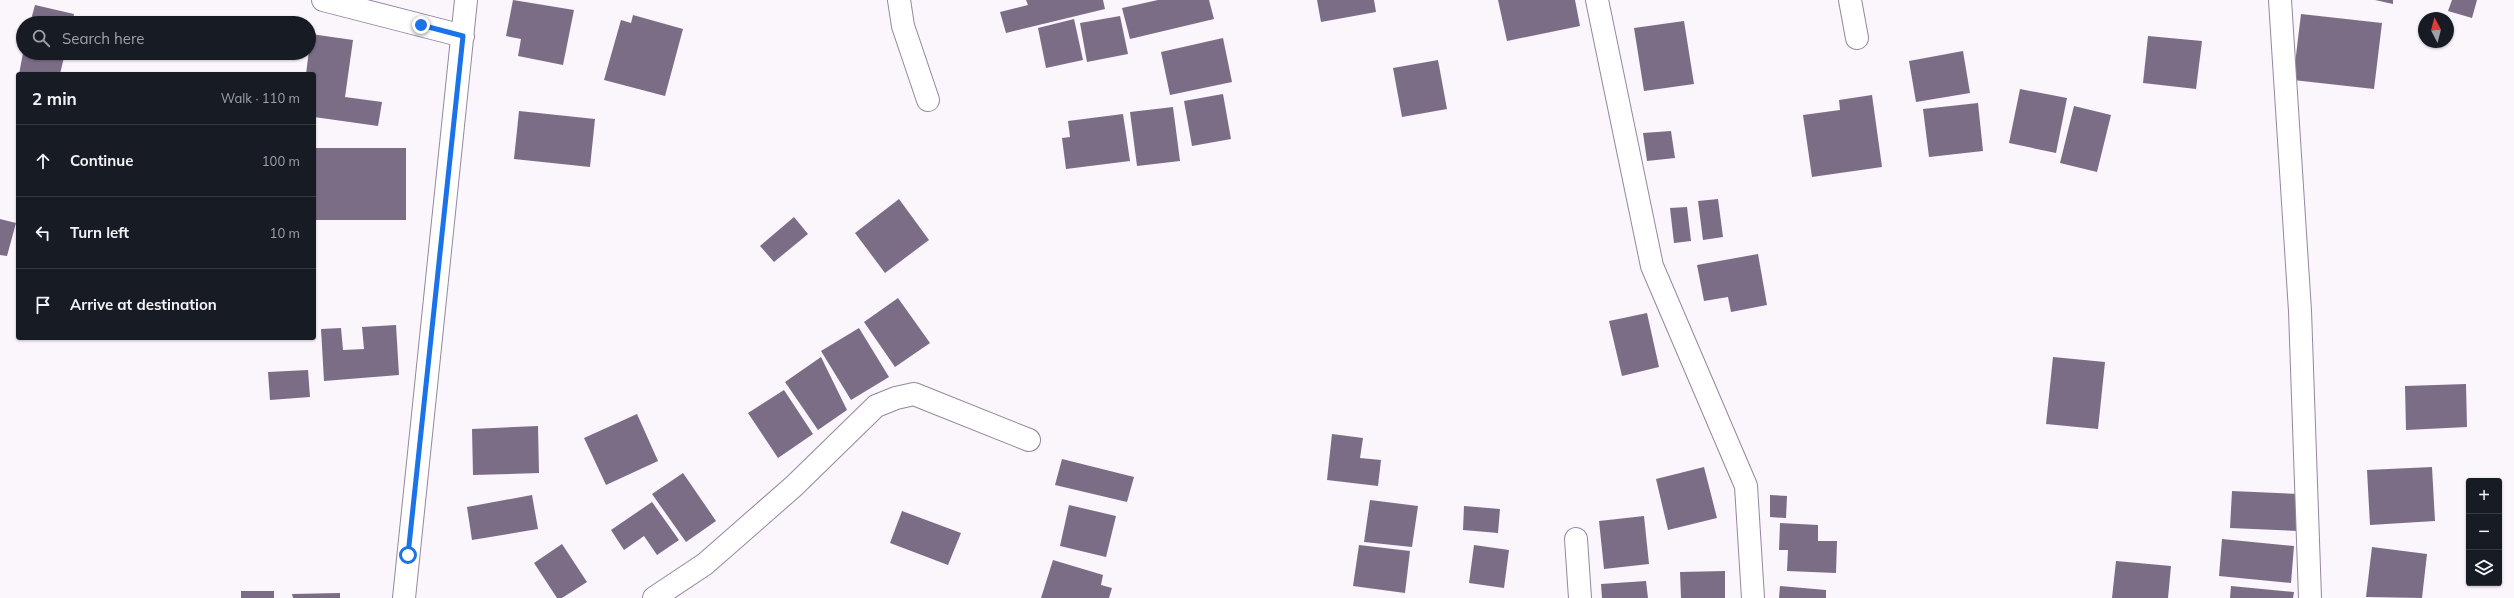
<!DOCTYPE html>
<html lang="en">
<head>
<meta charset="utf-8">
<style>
  :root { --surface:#171b24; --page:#242831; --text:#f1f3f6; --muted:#9ea1a6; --line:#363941 }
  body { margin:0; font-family:Mulish,sans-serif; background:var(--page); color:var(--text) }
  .controls { position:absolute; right:12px; bottom:12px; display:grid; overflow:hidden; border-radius:4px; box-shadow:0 1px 3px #0004 }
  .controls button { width:36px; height:36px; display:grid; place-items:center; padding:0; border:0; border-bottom:1px solid var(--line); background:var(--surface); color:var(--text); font:20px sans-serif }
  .compass { position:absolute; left:2418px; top:12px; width:36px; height:36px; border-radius:50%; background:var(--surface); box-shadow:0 1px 3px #0004; rotate:353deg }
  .stop { position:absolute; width:12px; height:12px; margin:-9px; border:3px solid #1a73e8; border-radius:50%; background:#fff }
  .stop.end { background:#1a73e8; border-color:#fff; box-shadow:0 1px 4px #0008 }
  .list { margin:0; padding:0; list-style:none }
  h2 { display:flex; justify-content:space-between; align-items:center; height:52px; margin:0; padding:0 16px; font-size:17px }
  h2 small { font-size:13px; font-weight:400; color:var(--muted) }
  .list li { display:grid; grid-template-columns:26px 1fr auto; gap:12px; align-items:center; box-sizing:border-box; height:72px; padding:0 16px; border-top:1px solid var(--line) }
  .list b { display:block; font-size:15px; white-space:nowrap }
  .list em { font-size:13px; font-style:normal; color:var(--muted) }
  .icon { flex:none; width:22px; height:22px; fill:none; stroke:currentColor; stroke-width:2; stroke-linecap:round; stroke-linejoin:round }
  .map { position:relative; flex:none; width:2514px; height:598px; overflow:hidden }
  .search { position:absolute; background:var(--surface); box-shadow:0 1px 3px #0004; left:16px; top:16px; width:300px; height:44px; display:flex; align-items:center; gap:10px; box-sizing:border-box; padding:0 14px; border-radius:22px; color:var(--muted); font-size:15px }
  .panel { position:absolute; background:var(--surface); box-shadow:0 1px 3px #0004; left:16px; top:72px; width:300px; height:268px; border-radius:4px }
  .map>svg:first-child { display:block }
</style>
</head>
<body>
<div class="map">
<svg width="2514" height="598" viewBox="0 0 2514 598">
  <rect width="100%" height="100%" fill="#faf6fc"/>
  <!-- building -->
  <path fill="#7c6d87" d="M513 0 574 10 563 65 518 56 521 39 506 36Z
    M1026 0H1103L1105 9 1006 33 1000 12 1028 5Z
    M1158 0H1209L1214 19 1130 39 1122 8Z
    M1317 0H1374L1376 12 1321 22Z
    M1498 0H1575L1580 26 1507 41Z
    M2375 0H2393V4Z
    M2452 0H2477L2472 18 2448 11Z
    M35 5 74 14 72 23H30Z
    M2301 14 2382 23 2374 89 2293 80Z
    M633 15 683 29 665 96 604 80 621 20 631 23Z
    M1120 16 1128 54 1087 62 1080 23Z
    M1074 19 1083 60 1046 68 1038 28Z
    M1684 21 1694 84 1644 91 1634 28Z
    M311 34 353 40 345 97 382 102 378 126 314 117V74H306Z
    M2148 36 2202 41 2196 89 2143 83Z
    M1223 38 1232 82 1170 95 1161 52Z
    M1963 51 1970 93 1916 102 1909 61Z
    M23 53H65L60 74H19Z
    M1438 60 1447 109 1402 117 1393 68Z
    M2020 89 2067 98 2056 153 2009 143Z
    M1223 94 1231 139 1192 146 1184 101Z
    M1872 95 1882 167 1812 177 1803 115 1840 110 1839 100Z
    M1978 103 1983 151 1929 157 1923 109Z
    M2074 106 2111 115 2097 172 2060 163Z
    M1173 107 1180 161 1137 166 1130 112Z
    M519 111 595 119 590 167 514 159Z
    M1123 114 1130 161 1066 169 1062 138 1070 137 1068 121Z
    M1671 131 1675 158 1647 161 1643 133Z
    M314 148H406V220H314Z
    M899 199 929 240 885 273 855 233Z
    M1718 199 1723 237 1703 240 1698 201Z
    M1687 207 1691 241 1674 243 1670 208Z
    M794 217 808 234 774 262 760 246Z
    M0 219 16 223 7 256 0 255Z
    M1758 254 1767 305 1731 312 1728 297 1704 301 1697 265Z
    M898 298 930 343 895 367 864 322Z
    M1647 313 1659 367 1622 376 1609 321Z
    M396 325 399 375 324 381 321 329 341 328 343 350 364 349 362 327Z
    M859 328 889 377 851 400 821 351Z
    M821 357 847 410 818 430 785 382Z
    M2053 357 2105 362 2098 429 2046 424Z
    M308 370 310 397 270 400 268 372Z
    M2466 384 2467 427 2406 430 2405 386Z
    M784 390 813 434 778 458 748 413Z
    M637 414 658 461 606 485 584 438Z
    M538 426 539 473 473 475 472 429Z
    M1332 434 1363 438 1360 458 1381 460 1378 486 1327 480Z
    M1062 459 1134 477 1127 502 1055 485Z
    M1704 467 1717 518 1668 530 1656 479Z
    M2432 467 2435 521 2370 525 2367 470Z
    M683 473 716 521 686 542 652 494Z
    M2232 491 2300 494 2298 531 2230 528Z
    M532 495 538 529 472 540 467 507Z
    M1770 495 1787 496 1786 518 1770 517Z
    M1370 500 1418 506 1412 547 1364 542Z
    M652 502 679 540 657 555 644 536 624 550 611 530Z
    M1069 505 1116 516 1106 557 1060 546Z
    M1464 506 1500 509 1498 533 1463 530Z
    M902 511 961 533 948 565 890 543Z
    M1644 516 1649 564 1604 569 1599 521Z
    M1780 523 1818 525V541H1837L1836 573 1787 571 1788 550H1779Z
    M2222 539 2294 546 2291 583 2219 576Z
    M562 544 587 582 562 598H557L534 563Z
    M1359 545 1410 551 1405 593 1353 586Z
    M1474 545 1509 550 1504 588 1469 583Z
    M2372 547 2427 554 2422 598 2366 597Z
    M1053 560 1103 575 1101 585 1112 588 1109 598H1041Z
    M2116 561 2171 566 2168 598H2112Z
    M1725 571V598H1681L1680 572Z
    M1646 581 1648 598H1602L1601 584Z
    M1780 586 1826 590V598H1779Z
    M2231 586 2294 592 2293 598H2230Z
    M241 591H274V598H241Z
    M340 593V598H293L292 594Z"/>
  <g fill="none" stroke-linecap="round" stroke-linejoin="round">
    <!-- minor casing -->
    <g stroke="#9586a1" stroke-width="24">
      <path id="minor" d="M323 0 463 36
        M899 0 903 26 928 100
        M1597 0 1652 266 1746 486 1753 598
        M1850 0 1857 38
        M2280 0 2300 311 2310 598
        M1576 539 1580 598
        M404 598 466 0
        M654 598 705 564 794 486 876 406 896 398 914 394 1029 440"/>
    </g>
    <!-- minor -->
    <use href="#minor" stroke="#fff" stroke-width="22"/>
  </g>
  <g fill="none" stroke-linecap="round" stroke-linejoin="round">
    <!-- route -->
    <path stroke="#1a73e8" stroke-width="5" d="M408 555 463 36 421 25"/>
  </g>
</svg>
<div class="controls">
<button>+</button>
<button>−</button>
<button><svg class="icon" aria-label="layers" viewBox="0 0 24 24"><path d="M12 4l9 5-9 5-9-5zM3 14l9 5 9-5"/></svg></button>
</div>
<svg class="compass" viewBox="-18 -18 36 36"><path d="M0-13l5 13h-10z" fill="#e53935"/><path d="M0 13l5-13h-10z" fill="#9ea1a6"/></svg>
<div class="stop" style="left:408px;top:555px"></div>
<div class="stop end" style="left:421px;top:25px"></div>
<div class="search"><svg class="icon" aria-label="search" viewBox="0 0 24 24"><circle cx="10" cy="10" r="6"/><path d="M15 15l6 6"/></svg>Search here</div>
<section class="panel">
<h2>2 min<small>Walk · 110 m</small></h2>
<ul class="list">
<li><svg class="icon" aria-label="ahead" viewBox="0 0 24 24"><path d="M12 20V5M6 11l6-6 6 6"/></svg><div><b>Continue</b></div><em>100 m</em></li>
<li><svg class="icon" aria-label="left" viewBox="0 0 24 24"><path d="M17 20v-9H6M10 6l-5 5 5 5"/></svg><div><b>Turn left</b></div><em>10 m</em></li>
<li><svg class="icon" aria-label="arrive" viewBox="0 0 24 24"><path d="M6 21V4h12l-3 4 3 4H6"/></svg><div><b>Arrive at destination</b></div></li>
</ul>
</section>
</div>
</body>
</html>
